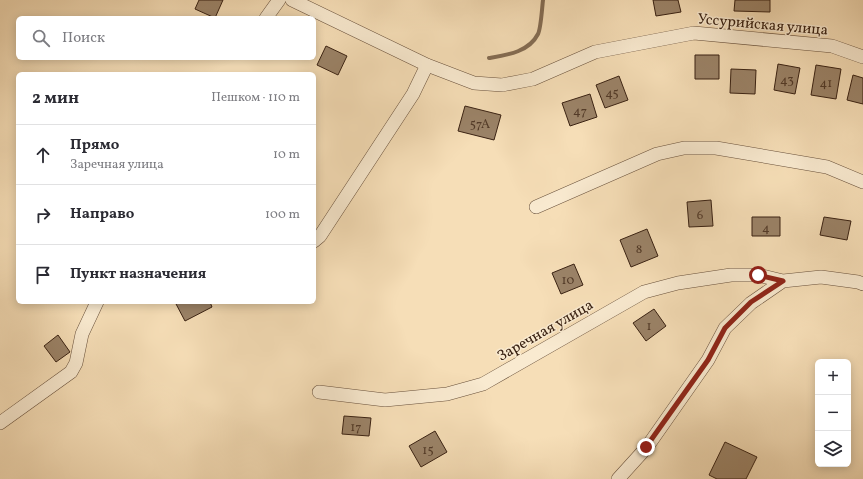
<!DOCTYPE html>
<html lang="ru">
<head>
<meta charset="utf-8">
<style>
  :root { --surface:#fff; --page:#f2f2f3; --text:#2b2b33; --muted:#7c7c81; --line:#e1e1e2 }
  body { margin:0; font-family:Vollkorn,serif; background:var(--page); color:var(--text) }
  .controls { position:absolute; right:12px; bottom:12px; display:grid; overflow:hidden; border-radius:6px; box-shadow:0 2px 10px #0003 }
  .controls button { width:36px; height:36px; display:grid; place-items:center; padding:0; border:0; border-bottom:1px solid var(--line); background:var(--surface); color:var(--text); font:20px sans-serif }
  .stop { position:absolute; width:12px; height:12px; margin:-9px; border:3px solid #8f2418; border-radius:50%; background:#fff }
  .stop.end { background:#8f2418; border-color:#fff; box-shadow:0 1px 4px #0008 }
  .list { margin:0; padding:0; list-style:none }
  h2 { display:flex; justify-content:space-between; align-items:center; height:52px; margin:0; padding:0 16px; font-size:17px }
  h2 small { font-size:13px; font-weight:400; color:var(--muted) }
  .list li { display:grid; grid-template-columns:26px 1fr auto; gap:12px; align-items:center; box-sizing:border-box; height:60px; padding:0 16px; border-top:1px solid var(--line) }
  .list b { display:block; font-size:15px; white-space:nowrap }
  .list p { margin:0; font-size:13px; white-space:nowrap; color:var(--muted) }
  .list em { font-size:13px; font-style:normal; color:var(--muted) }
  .icon { flex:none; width:22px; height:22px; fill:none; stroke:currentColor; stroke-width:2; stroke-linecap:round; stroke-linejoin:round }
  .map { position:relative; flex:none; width:863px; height:479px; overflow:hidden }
  .search { position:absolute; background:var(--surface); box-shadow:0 2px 10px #0003; left:16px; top:16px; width:300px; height:44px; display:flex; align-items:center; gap:10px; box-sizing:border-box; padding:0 14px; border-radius:6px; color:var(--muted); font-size:15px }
  .panel { position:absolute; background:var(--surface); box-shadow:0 2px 10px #0003; left:16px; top:72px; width:300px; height:232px; border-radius:6px }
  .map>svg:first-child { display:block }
</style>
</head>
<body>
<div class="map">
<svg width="863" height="479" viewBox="0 0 863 479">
  <rect width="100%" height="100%" fill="#f6deb7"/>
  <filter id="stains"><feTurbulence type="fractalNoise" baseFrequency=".005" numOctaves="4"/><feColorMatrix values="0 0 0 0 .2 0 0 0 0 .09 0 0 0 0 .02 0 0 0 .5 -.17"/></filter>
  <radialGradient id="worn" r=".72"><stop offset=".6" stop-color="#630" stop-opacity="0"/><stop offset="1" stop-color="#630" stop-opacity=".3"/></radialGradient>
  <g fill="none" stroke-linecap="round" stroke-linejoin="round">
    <!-- stream -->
    <path stroke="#846c53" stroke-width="4" d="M489 58C507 55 529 52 538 34 541 28 542 8 543 0"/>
  </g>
  <!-- building -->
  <path fill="#9b8368" stroke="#392112" d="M199 0H223L215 18 195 9Z
    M653 0H678L681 12 656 16Z
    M735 0H770V12L734 11Z
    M326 46 347 56 338 75 317 65Z
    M695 55H719V79H695Z
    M778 64 800 68 795 94 774 90Z
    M816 65 841 69 836 99 811 95Z
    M731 69 756 70 755 94 730 93Z
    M853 75 863 78V104L847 100Z
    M619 76 628 100 605 108 596 85Z
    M590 94 597 117 570 126 562 103Z
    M465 106 501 115 494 140 458 131Z
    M711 200 713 226 689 227 687 202Z
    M752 217H780V236H752Z
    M824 217 851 221 847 240 820 235Z
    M647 229 658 256 631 267 620 240Z
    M574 264 583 285 561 294 552 273Z
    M175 302H210L212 307 185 321Z
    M654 309 666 326 646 341 633 323Z
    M58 335 70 352 56 362 44 346Z
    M344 416 371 418 369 436 342 434Z
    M435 431 447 452 421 467 409 446Z
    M725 442 757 457 746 479H717L709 475Z"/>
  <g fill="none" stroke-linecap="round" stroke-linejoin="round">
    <!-- minor casing -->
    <g stroke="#68503b" stroke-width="14">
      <path id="minor" d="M292 0 427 65 474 83 502 85 533 79 595 52 694 33 832 46 863 57
        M266 18 279 0
        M536 207 657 154 684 148H716L827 167 863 182
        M314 241 320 236 413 94 427 65
        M319 392 385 400 447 394 483 384 644 292 678 283 731 275H758L783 281
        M0 423 71 372 76 363 82 334 97 302
        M618 479 647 447 708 360 725 328 751 303 783 281 821 277 858 282 863 284"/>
    </g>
    <!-- minor -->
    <use href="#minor" stroke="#f9ead0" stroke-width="13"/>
  </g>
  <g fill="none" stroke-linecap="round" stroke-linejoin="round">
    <!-- route -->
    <path stroke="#8f2418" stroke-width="5" d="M646 447 708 360 725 328 751 302 783 281 758 275"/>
  </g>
  <g text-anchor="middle" stroke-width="3" stroke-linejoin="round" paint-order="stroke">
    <!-- number labels -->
    <g font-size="13" fill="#523a28">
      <text x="787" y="84">43</text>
      <text x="826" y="87">41</text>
      <text x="612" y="97">45</text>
      <text x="580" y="115">47</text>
      <text x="480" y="128">57А</text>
      <text x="700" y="219">6</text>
      <text x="766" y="232">4</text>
      <text x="639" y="253">8</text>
      <text x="568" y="284">10</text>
      <text x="649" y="330">1</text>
      <text x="356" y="431">17</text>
      <text x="428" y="454">15</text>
    </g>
    <!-- street labels -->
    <g font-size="15" fill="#392112" stroke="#f9ead0">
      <text transform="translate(763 24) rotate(5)" y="5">Уссурийская улица</text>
      <text transform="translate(545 330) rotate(-30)" y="5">Заречная улица</text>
    </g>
  </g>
  <rect width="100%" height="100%" filter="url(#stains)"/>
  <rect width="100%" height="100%" fill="url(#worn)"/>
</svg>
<div class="controls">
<button>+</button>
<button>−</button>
<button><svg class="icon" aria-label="layers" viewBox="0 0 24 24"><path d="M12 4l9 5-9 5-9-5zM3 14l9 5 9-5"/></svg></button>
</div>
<div class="stop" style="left:758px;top:275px"></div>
<div class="stop end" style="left:646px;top:447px"></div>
<div class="search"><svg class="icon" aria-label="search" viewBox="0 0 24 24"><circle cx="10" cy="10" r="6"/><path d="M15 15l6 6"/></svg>Поиск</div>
<section class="panel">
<h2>2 мин<small>Пешком · 110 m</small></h2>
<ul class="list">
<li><svg class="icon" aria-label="ahead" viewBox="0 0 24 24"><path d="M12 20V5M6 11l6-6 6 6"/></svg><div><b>Прямо</b><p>Заречная улица</p></div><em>10 m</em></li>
<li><svg class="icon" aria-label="right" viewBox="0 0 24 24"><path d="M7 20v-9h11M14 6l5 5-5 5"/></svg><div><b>Направо</b></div><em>100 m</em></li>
<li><svg class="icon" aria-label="arrive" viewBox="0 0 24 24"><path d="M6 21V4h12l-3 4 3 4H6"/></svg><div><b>Пункт назначения</b></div></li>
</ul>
</section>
</div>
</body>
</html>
